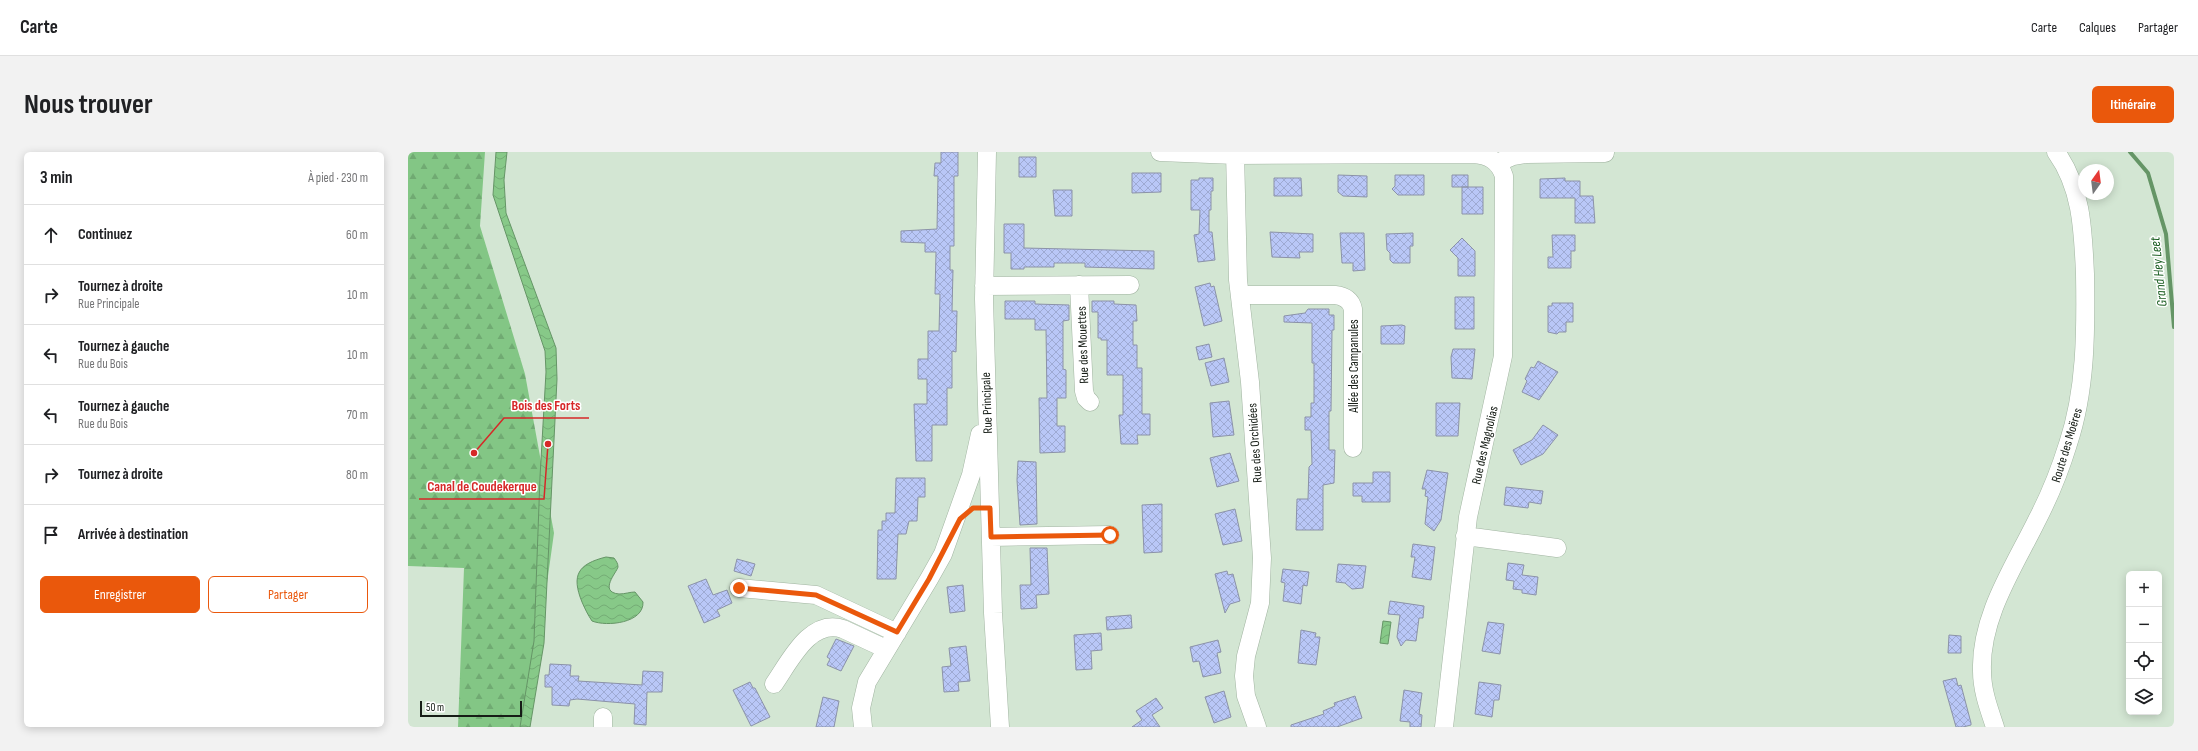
<!DOCTYPE html>
<html lang="fr">
<head>
<meta charset="utf-8">
<style>
  :root { --surface:#fff; --page:#f2f2f2; --text:#202124; --muted:#757577; --line:#e0e0e0; --accent:#ea580c }
  body { margin:0; font-family:"Sofia Sans Condensed",sans-serif; background:var(--page); color:var(--text) }
  .controls { position:absolute; right:12px; bottom:12px; display:grid; overflow:hidden; border-radius:6px; box-shadow:0 2px 10px #0003 }
  .controls button { width:36px; height:36px; display:grid; place-items:center; padding:0; border:0; border-bottom:1px solid var(--line); background:var(--surface); color:var(--text); font:20px sans-serif }
  .compass { position:absolute; left:1670px; top:12px; width:36px; height:36px; border-radius:50%; background:var(--surface); box-shadow:0 2px 10px #0003; rotate:14deg }
  .scale { position:absolute; left:12px; bottom:10px; width:102px; box-sizing:border-box; padding-left:4px; border:2px solid #161d16; border-top:0; font-size:11px; line-height:14px; white-space:nowrap; color:#161d16; -webkit-text-stroke:3px #fff; paint-order:stroke }
  .stop { position:absolute; width:12px; height:12px; margin:-9px; border:3px solid #ea580c; border-radius:50%; background:#fff }
  .stop.end { background:#ea580c; border-color:#fff; box-shadow:0 1px 4px #0008 }
  .list { margin:0; padding:0; list-style:none }
  h2 { display:flex; justify-content:space-between; align-items:center; height:52px; margin:0; padding:0 16px; font-size:17px }
  h2 small { font-size:13px; font-weight:400; color:var(--muted) }
  .list li { display:grid; grid-template-columns:26px 1fr auto; gap:12px; align-items:center; box-sizing:border-box; height:60px; padding:0 16px; border-top:1px solid var(--line) }
  .list b { display:block; font-size:15px; white-space:nowrap }
  .list p { margin:0; font-size:13px; white-space:nowrap; color:var(--muted) }
  .list em { font-size:13px; font-style:normal; color:var(--muted) }
  .actions { display:flex; gap:8px; padding:12px 16px }
  .actions a { flex:1; padding:9px 0; border:1px solid var(--accent); border-radius:6px; text-align:center; font-size:14px; color:var(--accent) }
  .actions .main { background:var(--accent); color:#fff }
  .icon { flex:none; width:22px; height:22px; fill:none; stroke:currentColor; stroke-width:2; stroke-linecap:round; stroke-linejoin:round }
  .map { position:relative; flex:none; width:1766px; height:575px; overflow:hidden; border-radius:6px }
  header { display:flex; align-items:center; gap:24px; box-sizing:border-box; height:56px; padding:0 20px; background:var(--surface); border-bottom:1px solid var(--line) }
  header strong { font-size:19px }
  nav { display:flex; gap:22px; margin-inline-start:auto; font-size:14px }
  .intro { display:flex; align-items:center; justify-content:space-between; box-sizing:border-box; height:96px; padding:0 24px }
  h1 { margin:0; font-size:28px }
  .button { padding:10px 18px; border-radius:6px; background:var(--accent); color:#fff; font-size:14px; font-weight:700 }
  main { display:flex; gap:24px; padding:0 24px }
  aside { flex:1; background:var(--surface); border-radius:6px; box-shadow:0 2px 10px #0003 }
  .map>svg:first-child { display:block }
</style>
</head>
<body>
<header>
<strong>Carte</strong>
<nav><a>Carte</a><a>Calques</a><a>Partager</a></nav>
</header>
<div class="intro"><h1>Nous trouver</h1><a class="button">Itinéraire</a></div>
<main>
<aside>
<h2>3 min<small>À pied · 230 m</small></h2>
<ul class="list">
<li><svg class="icon" aria-label="ahead" viewBox="0 0 24 24"><path d="M12 20V5M6 11l6-6 6 6"/></svg><div><b>Continuez</b></div><em>60 m</em></li>
<li><svg class="icon" aria-label="right" viewBox="0 0 24 24"><path d="M7 20v-9h11M14 6l5 5-5 5"/></svg><div><b>Tournez à droite</b><p>Rue Principale</p></div><em>10 m</em></li>
<li><svg class="icon" aria-label="left" viewBox="0 0 24 24"><path d="M17 20v-9H6M10 6l-5 5 5 5"/></svg><div><b>Tournez à gauche</b><p>Rue du Bois</p></div><em>10 m</em></li>
<li><svg class="icon" aria-label="left" viewBox="0 0 24 24"><path d="M17 20v-9H6M10 6l-5 5 5 5"/></svg><div><b>Tournez à gauche</b><p>Rue du Bois</p></div><em>70 m</em></li>
<li><svg class="icon" aria-label="right" viewBox="0 0 24 24"><path d="M7 20v-9h11M14 6l5 5-5 5"/></svg><div><b>Tournez à droite</b></div><em>80 m</em></li>
<li><svg class="icon" aria-label="arrive" viewBox="0 0 24 24"><path d="M6 21V4h12l-3 4 3 4H6"/></svg><div><b>Arrivée à destination</b></div></li>
</ul>
<div class="actions"><a class="main">Enregistrer</a><a>Partager</a></div>
</aside>
<div class="map">
<svg width="1766" height="575" viewBox="0 0 1766 575">
  <defs>
    <pattern id="forest-firs" width="22" height="20" patternUnits="userSpaceOnUse"><rect width="22" height="20" fill="#83c685"/><path d="M5 1l3.5 6h-7zM16 11l3.5 6h-7z" fill="#70aa72"/></pattern>
    <pattern id="water-waves" width="16" height="10" patternUnits="userSpaceOnUse"><rect width="16" height="10" fill="#87c988"/><path d="M0 5q4-4 8 0t8 0" fill="none" stroke="#74ac75"/></pattern>
    <pattern id="building-cross-hatch" width="8" height="8" patternUnits="userSpaceOnUse"><rect width="8" height="8" fill="#b9c7f7"/><path d="M0 0l8 8M0 8l8-8" fill="none" stroke="#9eaad3"/></pattern>
  </defs>
  <rect width="100%" height="100%" fill="#d3e6d3"/>
  <!-- forest -->
  <path fill="url(#forest-firs)" d="M0 0H77L72 74 117 222 146 381 119 575H50L56 416 0 414Z"/>
  <!-- water -->
  <path fill="url(#water-waves)" stroke="#659566" d="M88 0H99L96 28 98 61 148 196 149 227 136 491 122 575H112L126 489 132 325 138 220 137 199 85 43Z
    M198 405 206 406C208 409 210 411 210 415 209 420 190 440 211 442 217 442 222 440 227 440L235 450C236 471 199 475 184 469 180 463 177 457 174 450 163 423 170 412 198 405Z
    M975 469 983 470 980 492 972 491Z"/>
  <g fill="none" stroke-linecap="round" stroke-linejoin="round">
    <!-- stream -->
    <path stroke="#659566" stroke-width="4" d="M1722 0 1740 21 1758 82 1766 175"/>
  </g>
  <!-- building -->
  <path fill="url(#building-cross-hatch)" stroke="#8b92a8" d="M533 0H550V24H546V94H542V118H545L544 159H549L548 200 544 199V236H539V273H524V309H508L506 252H519V227H510V207H520V179H531L532 142H527L528 100H517V91L493 90V79L529 77 530 24H526L527 11H533Z
    M611 5H628V25H611Z
    M724 21H753V40L724 41Z
    M930 23 959 24V45L935 44 930 40Z
    M987 23H1016V43H990L984 37 987 34Z
    M1044 23H1060V35H1044Z
    M791 26H805V39H803V58H801V80H804L807 108 790 110 786 83 791 82 792 58H783V28H791Z
    M866 26H893L894 44H866Z
    M1157 26V29H1172V44H1185L1187 71H1167V46H1132V27Z
    M1054 35H1075V62H1054Z
    M645 38H664V64H647Z
    M596 72H616V96L746 99V117L677 115V111H646V115H616V117H603V101H596Z
    M862 80 905 82V100H891L892 106 864 105Z
    M932 81H956L957 118 945 119V111H934Z
    M1005 81V94H1002V111H985L982 108V101L979 98 978 82Z
    M1144 83H1167V99H1163V116H1140V105H1145Z
    M1054 86 1067 99V124H1050V106L1042 98Z
    M802 131 803 135 806 134 814 169 796 174 787 135Z
    M1047 145H1066V177H1047Z
    M597 149H627V152L661 153V168L655 169V217L658 218V246H649V274H657V300L632 301 631 246H639L638 178H627V167H597Z
    M684 149H706V152L728 153 729 169H725V193H729V216H734V262H742V283H729L730 292H713L711 263H715V223H699V188H693V186H690V160H684Z
    M1144 151H1165V170H1158V180H1151L1149 182 1140 180V154H1144Z
    M900 157H921V163H926V178H924L923 259H921V298H927L926 331 915 333V378H888L889 347H900L901 315 904 312 903 278H897V265H903V251H906V211H904V171L876 170V164L897 161Z
    M994 173 997 174 996 192H973V174Z
    M801 192 804 205 791 208 788 195Z
    M1045 197H1067L1064 227 1044 226 1043 205Z
    M816 206 821 230 803 234 797 211Z
    M1130 209 1150 220 1131 248 1114 240 1119 229 1117 227 1123 215 1126 216Z
    M821 249 826 283 805 285 802 251Z
    M1028 251H1052L1050 284H1028Z
    M1135 273 1150 283 1135 302 1113 313 1105 298 1124 288Z
    M822 301 831 329 809 335 802 306Z
    M610 309 628 310 629 372 612 373 609 328Z
    M1019 318 1040 321 1033 368 1026 379 1017 372 1020 345 1017 344 1018 337H1014Z
    M965 320H982V350H954V344H945V331H965Z
    M488 326H517V345H510L509 369H501L498 382H490L488 427H469L470 378H474V369H478V361H487Z
    M1098 335 1135 339 1133 352 1121 350 1120 356 1096 353Z
    M754 352V400L736 401 734 353Z
    M827 357 834 389 815 393 807 362Z
    M1005 392 1027 395 1023 428 1004 425 1007 405H1003Z
    M622 396H639L641 442 628 443 629 456 613 457 612 433H623Z
    M329 407 347 412 343 424 326 419Z
    M1100 411 1116 413 1114 423 1130 425 1128 443 1114 441V438L1105 437 1106 429 1098 428Z
    M930 412 958 414 955 436 944 437 937 431 928 430Z
    M875 417 901 420 899 434 895 433 893 452 875 449 877 431 873 430Z
    M819 419 820 423 825 422 832 449 822 452 817 461 807 422Z
    M298 427 305 443 319 438 324 451 309 458 312 464 296 471 280 434Z
    M555 433 557 459 542 461 539 435Z
    M982 449 1016 454 1015 466H1011L1008 489 998 488 993 494 989 485 992 463 980 462Z
    M723 463 724 476 699 478 698 465Z
    M1080 470 1096 472 1092 502 1074 499Z
    M893 478 908 481 907 485H912L908 513 890 511Z
    M693 481 694 498 683 499 684 517 668 518 666 483Z
    M1541 483 1553 484V501H1540Z
    M428 487 446 494 433 519 419 513 422 507 419 505Z
    M810 488 813 500 809 501 813 521 795 525 791 509 785 510 782 495Z
    M558 494 562 529 550 530 551 539 536 540 534 515 543 514 541 496Z
    M142 512 163 513 162 524H171L170 529 234 533 235 519 255 520 254 540H239L238 573 226 572 227 552 169 547 162 548 161 554 144 553V535H137V523H141Z
    M1548 526 1550 534 1553 533 1563 571V573L1555 575H1548L1535 529Z
    M342 530 345 536H347L362 565 343 574 325 538Z
    M1071 530 1093 533 1091 548H1086L1084 565 1067 562Z
    M996 538 1014 541 1011 562 1014 563 1013 575H1002V570L992 569Z
    M816 539 823 565 806 571 797 545Z
    M947 544 954 566 929 575H883V573L916 562 915 559 927 554 926 551Z
    M415 545 431 549 426 575H408Z
    M748 546 755 556 744 563 752 575H724L734 568 728 559Z"/>
  <g fill="none" stroke-linecap="round" stroke-linejoin="round">
    <!-- minor casing -->
    <g stroke="#a1b4a1" stroke-width="19">
      <path id="minor" d="M579 0 576 147 585 461 592 575
        M752 0 827 3 1065 2C1081 3 1091 9 1096 24L1095 204 1060 365 1036 575
        M827 0 830 128 842 230 854 406 852 451 838 504 836 524 838 544 849 575
        M1089 11 1105 4 1118 2 1197 1
        M671 133 676 239 678 246 682 250
        M576 134 722 133
        M832 143H927C936 144 943 148 945 157V296
        M1057 384 1149 396
        M583 385 702 383
        M331 436 408 443 489 481
        M366 532C382 509 402 466 435 477L478 497
        M195 575V565
        M455 575 453 556 459 530 521 427 535 402 563 323 572 282
        M1587 575C1581 557 1574 539 1574 519 1572 465 1606 415 1629 368 1642 343 1652 318 1660 292 1678 238 1678 179 1677 122 1675 79 1674 36 1648 0"/>
    </g>
    <!-- minor -->
    <use href="#minor" stroke="#fff" stroke-width="18"/>
  </g>
  <g fill="none" stroke-linecap="round" stroke-linejoin="round">
    <!-- route -->
    <path stroke="#ea580c" stroke-width="5" d="M331 436 408 443 489 480 521 427 552 367 565 356H582L583 385 702 383"/>
  </g>
  <g text-anchor="middle" stroke-width="3" stroke-linejoin="round" paint-order="stroke">
    <!-- street labels -->
    <g font-size="13" fill="#161d16" stroke="#fff">
      <text transform="translate(674 193) rotate(-92)" y="5">Rue des Mouettes</text>
      <text transform="translate(945 214) rotate(-90)" y="5">Allée des Campanules</text>
      <text transform="translate(578 251) rotate(-92)" y="5">Rue Principale</text>
      <text transform="translate(846 291) rotate(-94)" y="5">Rue des Orchidées</text>
      <text transform="translate(1076 293) rotate(-77)" y="5">Rue des Magnolias</text>
      <text transform="translate(1658 293) rotate(-73)" y="5">Route des Moëres</text>
    </g>
    <!-- water labels -->
    <g font-size="14" font-style="italic" fill="#185c1f" stroke="#fff">
      <text transform="translate(1750 120) rotate(-96)" y="5">Grand Hey Leet</text>
    </g>
  </g>
  <!-- callouts -->
  <path fill="none" stroke="#d62828" stroke-width="1.5" d="M66 301L96 266H181M140 292L136 347H11"/>
  <g fill="#d62828" stroke="#fff" stroke-width="1.5">
    <circle cx="66" cy="301" r="4"/>
    <circle cx="140" cy="292" r="4"/>
  </g>
  <g font-size="14" text-anchor="middle" font-weight="bold" fill="#d62828" stroke="#fff" stroke-width="3" stroke-linejoin="round" paint-order="stroke">
    <text x="138" y="258">Bois des Forts</text>
    <text x="74" y="339">Canal de Coudekerque</text>
  </g>
</svg>
<div class="controls">
<button>+</button>
<button>−</button>
<button><svg class="icon" aria-label="locate" viewBox="0 0 24 24"><circle cx="12" cy="12" r="6"/><path d="M12 2v4M12 18v4M2 12h4M18 12h4"/></svg></button>
<button><svg class="icon" aria-label="layers" viewBox="0 0 24 24"><path d="M12 4l9 5-9 5-9-5zM3 14l9 5 9-5"/></svg></button>
</div>
<svg class="compass" viewBox="-18 -18 36 36"><path d="M0-13l5 13h-10z" fill="#e53935"/><path d="M0 13l5-13h-10z" fill="#757577"/></svg>
<div class="scale">50 m</div>
<div class="stop" style="left:702px;top:383px"></div>
<div class="stop end" style="left:331px;top:436px"></div>
</div>
</main>
</body>
</html>
